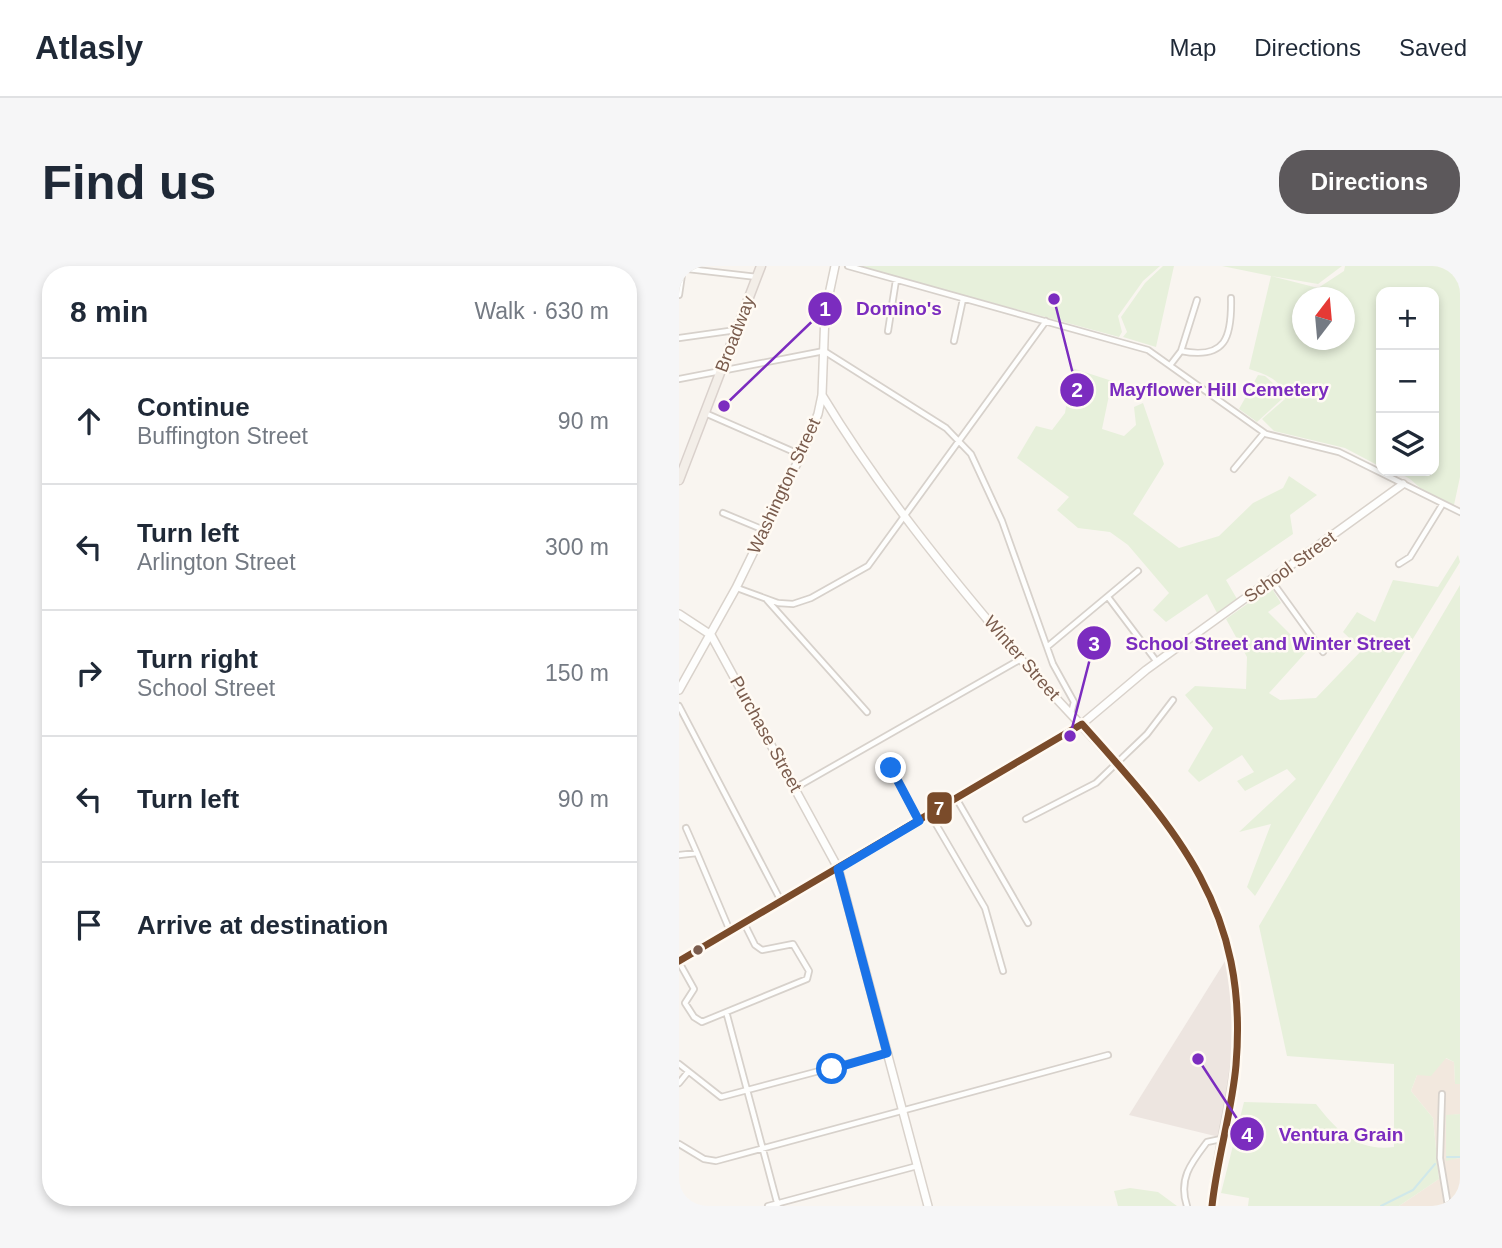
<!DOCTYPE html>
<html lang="en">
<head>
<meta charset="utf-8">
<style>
  :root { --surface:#fff; --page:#f6f6f7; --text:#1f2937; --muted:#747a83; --line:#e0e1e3; --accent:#5c585b }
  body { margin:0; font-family:Arial,sans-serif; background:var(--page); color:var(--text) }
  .controls { position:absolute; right:21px; top:21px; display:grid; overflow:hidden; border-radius:14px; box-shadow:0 4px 10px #0003 }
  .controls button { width:63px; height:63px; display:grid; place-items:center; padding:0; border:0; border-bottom:2px solid var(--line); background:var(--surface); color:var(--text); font:35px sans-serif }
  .compass { position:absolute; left:613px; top:21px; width:63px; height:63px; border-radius:50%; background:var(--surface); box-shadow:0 4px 10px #0003; rotate:16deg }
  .stop { position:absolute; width:21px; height:21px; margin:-16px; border:5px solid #1a73e8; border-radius:50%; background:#fff }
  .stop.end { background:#1a73e8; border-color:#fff; box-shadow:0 2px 7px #0008 }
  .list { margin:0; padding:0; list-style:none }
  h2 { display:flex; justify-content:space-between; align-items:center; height:91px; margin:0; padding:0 28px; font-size:30px }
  h2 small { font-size:23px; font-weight:400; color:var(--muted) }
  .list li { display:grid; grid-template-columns:46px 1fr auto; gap:21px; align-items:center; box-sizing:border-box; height:126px; padding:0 28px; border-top:2px solid var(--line) }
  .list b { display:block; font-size:26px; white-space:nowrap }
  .list p { margin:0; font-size:23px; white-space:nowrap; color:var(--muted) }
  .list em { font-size:23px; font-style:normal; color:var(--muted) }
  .icon { flex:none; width:38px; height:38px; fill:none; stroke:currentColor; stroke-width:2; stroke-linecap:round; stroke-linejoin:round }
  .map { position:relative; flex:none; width:781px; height:940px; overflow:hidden; border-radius:28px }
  header { display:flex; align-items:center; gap:42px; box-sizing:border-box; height:98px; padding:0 35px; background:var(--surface); border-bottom:2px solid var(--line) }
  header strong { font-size:33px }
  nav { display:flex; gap:38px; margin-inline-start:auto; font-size:24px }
  .intro { display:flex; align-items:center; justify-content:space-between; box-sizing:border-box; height:168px; padding:0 42px }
  h1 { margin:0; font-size:49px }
  .button { padding:18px 32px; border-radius:28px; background:var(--accent); color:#fff; font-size:24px; font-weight:700 }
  main { display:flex; gap:42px; padding:0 42px }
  aside { flex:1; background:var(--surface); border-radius:28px; box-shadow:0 4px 10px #0003 }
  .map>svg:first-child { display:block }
</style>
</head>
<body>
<header>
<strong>Atlasly</strong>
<nav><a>Map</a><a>Directions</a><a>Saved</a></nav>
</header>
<div class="intro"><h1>Find us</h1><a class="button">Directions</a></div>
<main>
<aside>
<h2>8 min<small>Walk · 630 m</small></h2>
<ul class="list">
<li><svg class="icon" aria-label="ahead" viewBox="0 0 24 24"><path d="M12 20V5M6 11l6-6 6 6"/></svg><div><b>Continue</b><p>Buffington Street</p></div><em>90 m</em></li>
<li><svg class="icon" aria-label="left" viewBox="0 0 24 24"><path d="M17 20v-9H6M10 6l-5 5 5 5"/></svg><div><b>Turn left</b><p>Arlington Street</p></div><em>300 m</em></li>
<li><svg class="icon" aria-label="right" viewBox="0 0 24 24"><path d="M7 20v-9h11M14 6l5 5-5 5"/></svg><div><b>Turn right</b><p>School Street</p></div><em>150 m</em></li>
<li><svg class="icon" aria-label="left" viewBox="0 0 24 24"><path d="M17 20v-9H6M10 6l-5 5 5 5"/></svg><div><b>Turn left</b></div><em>90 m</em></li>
<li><svg class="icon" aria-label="arrive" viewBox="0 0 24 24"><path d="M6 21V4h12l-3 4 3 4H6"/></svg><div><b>Arrive at destination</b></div></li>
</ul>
</aside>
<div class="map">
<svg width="781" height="940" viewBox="0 0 781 940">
  <rect width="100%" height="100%" fill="#f9f5f0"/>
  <!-- residential -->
  <path fill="#f2e8de" d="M766 792 775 796 776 817 781 818V848L767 850V894L781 892V940H720L760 913 754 852 732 825 738 809Z"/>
  <!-- industrial -->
  <path fill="#ede5e0" d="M548 692 554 762 550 824 540 871 450 849Z"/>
  <!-- green -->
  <path fill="#e7f0db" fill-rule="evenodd" d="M178 0H481L464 15 439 50 443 66 440 71Z
    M484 0H495L477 81 444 71 448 66 442 51 466 17Z
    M543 0H663L639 18 592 10 639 22 665 5 666 0H781V211L775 239C757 235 743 224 731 213 726 209 716 208 710 205H755V26H702V201L666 182 595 165 583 153 606 133C604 114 586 108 570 103L592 10ZM624 32H666V74H624Z
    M393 102 433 115 423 163 445 170 457 159 455 141 464 137 485 198 454 248 500 282 540 270 574 237 604 222 610 210 638 229 611 249 614 268 547 314 558 333 538 347 528 328 487 356 474 344 490 327 449 279 431 266 399 262 378 244 390 231 338 192 357 160 373 164 386 147Z
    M579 109 586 110 603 125V133L578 156 560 143Z
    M779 289 781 296 576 630 568 621 592 558 560 566 617 513 608 503 566 525 558 515 575 506 563 489 520 516 509 505 534 462 506 429 516 420 567 423 568 391 547 353 592 321 602 337 589 346 628 385 590 427 601 434 637 432 683 384 664 366 678 346 696 356 714 314 759 321Z
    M781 319V818H776L775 796 767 792 752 810 738 809 732 825 754 852 760 913 720 940H569L570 932 542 927 565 836 637 838C657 864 679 886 715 881V798L608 790 580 660Z
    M781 848V892L767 895V849Z
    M451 922 479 926 498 940H439L435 925Z"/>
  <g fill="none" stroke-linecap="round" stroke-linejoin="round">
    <!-- stream -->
    <path stroke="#d0e8ea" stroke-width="2" d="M768 891H781
      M702 940 734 924 756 898"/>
    <!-- street casing -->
    <g stroke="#d7d1cb" stroke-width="8">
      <path id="street" d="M169 0 469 84 587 168 660 186 781 246
        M0 2 78 11
        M0 29 4 2
        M209 65 217 14
        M0 72 57 64
        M275 75 284 33
        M502 85C547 94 553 71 552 32
        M492 98 502 85 518 34
        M0 113 145 85 267 162 292 188 323 255 374 398 395 436 392 447
        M26 147 122 189
        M555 203 585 167
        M44 247 85 264
        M720 298 731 291 763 239
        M592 314 644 386
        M58 322 99 337 114 338 132 332 189 300 367 55
        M429 331 478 396
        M88 334 188 446
        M368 381 459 305
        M0 440 102 635
        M212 502 239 554
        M116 522 342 393
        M277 532 349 657
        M251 548 306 642 324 705
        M347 553 417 517 468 468 494 434
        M7 562 18 587
        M0 589 18 587 51 665
        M0 696 15 723 6 737 15 751 23 756 128 713 130 705 114 678 83 684 76 679 65 657
        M48 749 99 940
        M0 798 42 831 208 787
        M0 817 9 806
        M763 828 761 892 769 940
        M0 878 25 893 37 895 429 789
        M89 940 238 900
        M508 940C499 913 512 897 528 876L542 873"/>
    </g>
    <!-- secondary casing -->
    <g stroke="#d9d2cb" stroke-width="10">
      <path id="secondary" d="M143 129C199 222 269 308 340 391 431 497 538 577 557 726 566 800 539 867 533 940
        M0 348 32 369 159 602 249 940
        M0 424 57 322 122 189 139 148 143 129 146 47 156 0
        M0 695 403 458 467 404 724 218"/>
    </g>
    <!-- primary casing -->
    <g stroke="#dad1cc" stroke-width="11">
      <path id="primary" d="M0 214 82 0"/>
    </g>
    <!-- street -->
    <use href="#street" stroke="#fefefd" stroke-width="4.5"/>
    <!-- secondary -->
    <use href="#secondary" stroke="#fefefd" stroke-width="7"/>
    <!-- primary -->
    <use href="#primary" stroke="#f3eee8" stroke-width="8"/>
    <!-- bus-1 casing -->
    <g stroke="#fffaf3" stroke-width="12">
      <path id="bus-1" d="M0 695 403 458C499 565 570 644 557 799 553 846 538 892 533 940"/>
    </g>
    <!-- bus-1 -->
    <use href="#bus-1" stroke="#7a4b2a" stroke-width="7"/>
  </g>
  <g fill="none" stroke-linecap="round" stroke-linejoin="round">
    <!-- route -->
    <path stroke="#1a73e8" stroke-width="9" d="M153 803 208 787 159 603 240 555 212 502"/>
  </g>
  <!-- markers -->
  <circle fill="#7a5c4d" stroke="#fffaf3" stroke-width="2.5" cx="19" cy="684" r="6"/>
  <g text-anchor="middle" stroke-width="5" stroke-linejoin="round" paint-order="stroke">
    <!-- street labels -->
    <g font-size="18" fill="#7a5c4d" stroke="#fffaf3">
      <text transform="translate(56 68) rotate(-69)" y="6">Broadway</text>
      <text transform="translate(105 220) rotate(-65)" y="6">Washington Street</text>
      <text transform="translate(611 301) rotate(-36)" y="6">School Street</text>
      <text transform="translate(343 392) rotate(49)" y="6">Winter Street</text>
      <text transform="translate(87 468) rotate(61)" y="6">Purchase Street</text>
    </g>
  </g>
  <!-- callouts -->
  <path fill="none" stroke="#7b2cbf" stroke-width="2.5" d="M45 140L146 43M375 33L398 124M391 470L415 377M519 793L568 868"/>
  <g fill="#7b2cbf" stroke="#fffaf3" stroke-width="2.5">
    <circle cx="45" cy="140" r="7"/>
    <circle cx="375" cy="33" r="7"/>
    <circle cx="391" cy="470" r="7"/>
    <circle cx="519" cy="793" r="7"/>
    <circle cx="146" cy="43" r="18"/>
    <circle cx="398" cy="124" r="18"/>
    <circle cx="415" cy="377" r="18"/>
    <circle cx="568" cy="868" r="18"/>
  </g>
  <g font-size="21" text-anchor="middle" font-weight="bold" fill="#fff">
    <text x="146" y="50">1</text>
    <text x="398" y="131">2</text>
    <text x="415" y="385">3</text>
    <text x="568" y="876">4</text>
  </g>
  <g font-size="19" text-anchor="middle" font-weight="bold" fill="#7b2cbf" stroke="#fffaf3" stroke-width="5" stroke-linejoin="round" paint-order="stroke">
    <text x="220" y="49">Domino's</text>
    <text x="540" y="130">Mayflower Hill Cemetery</text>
    <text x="589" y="384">School Street and Winter Street</text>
    <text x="662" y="875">Ventura Grain</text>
  </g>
  <rect stroke="#fffaf3" stroke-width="2.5" x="247" y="525" width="27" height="34" rx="7" fill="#7a4b2a"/>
  <g font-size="19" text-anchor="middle" font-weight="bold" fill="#fff">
    <text x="260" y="549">7</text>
  </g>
</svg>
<div class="controls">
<button>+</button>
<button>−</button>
<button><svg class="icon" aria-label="layers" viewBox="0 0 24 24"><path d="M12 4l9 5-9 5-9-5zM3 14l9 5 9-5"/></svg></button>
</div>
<svg class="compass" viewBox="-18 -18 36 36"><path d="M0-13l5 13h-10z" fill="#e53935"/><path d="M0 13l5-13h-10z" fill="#747a83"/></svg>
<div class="stop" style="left:153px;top:803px"></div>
<div class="stop end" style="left:212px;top:502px"></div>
</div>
</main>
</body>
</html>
